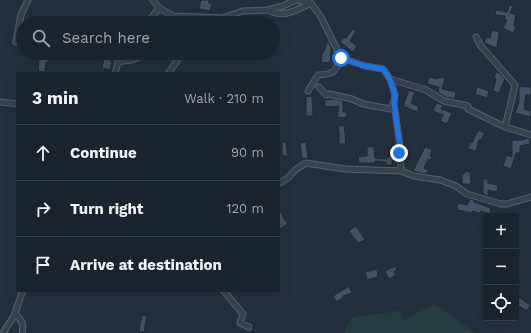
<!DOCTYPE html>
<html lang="en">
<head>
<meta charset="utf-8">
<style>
  :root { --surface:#1b232e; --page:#242b36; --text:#f1f3f6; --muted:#a0a4aa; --line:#39404a }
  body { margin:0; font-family:"Work Sans",sans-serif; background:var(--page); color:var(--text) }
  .controls { position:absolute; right:12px; bottom:12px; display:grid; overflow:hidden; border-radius:4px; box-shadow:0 4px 16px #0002 }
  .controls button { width:36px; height:36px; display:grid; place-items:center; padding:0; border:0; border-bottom:1px solid var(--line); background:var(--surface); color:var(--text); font:20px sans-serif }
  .stop { position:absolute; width:12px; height:12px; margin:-9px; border:3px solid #1a73e8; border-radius:50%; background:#fff }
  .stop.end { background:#1a73e8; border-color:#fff; box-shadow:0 1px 4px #0008 }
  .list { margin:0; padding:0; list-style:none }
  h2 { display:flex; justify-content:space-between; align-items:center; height:52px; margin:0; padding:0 16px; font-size:17px }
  h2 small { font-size:13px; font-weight:400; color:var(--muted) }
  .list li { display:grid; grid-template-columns:26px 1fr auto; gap:12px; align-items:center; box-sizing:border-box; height:56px; padding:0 16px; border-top:1px solid var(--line) }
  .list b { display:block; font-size:15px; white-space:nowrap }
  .list em { font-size:13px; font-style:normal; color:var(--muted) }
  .icon { flex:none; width:22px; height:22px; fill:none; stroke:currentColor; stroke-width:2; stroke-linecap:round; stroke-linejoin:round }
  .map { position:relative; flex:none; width:531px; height:333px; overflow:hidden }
  .search { position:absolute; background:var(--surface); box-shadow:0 4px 16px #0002; left:16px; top:16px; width:264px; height:44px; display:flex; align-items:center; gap:10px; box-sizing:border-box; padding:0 14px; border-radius:22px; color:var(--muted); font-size:15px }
  .panel { position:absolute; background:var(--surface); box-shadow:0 4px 16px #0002; left:16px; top:72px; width:264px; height:220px; border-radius:4px }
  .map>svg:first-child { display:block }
</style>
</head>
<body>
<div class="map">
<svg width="531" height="333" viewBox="0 0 531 333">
  <rect width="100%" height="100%" fill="#242f3e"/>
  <!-- green -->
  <path fill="#263c3f" d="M434 304 475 333H343L353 317 399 311 404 320Z"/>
  <!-- building -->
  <path fill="#455162" stroke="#1f2835" d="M201 0H209V3H212L210 11 199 9Z
    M509 5 513 6 510 13 516 15 514 26 516 27 513 33 503 28 507 20 504 19 505 16 495 15 496 10 507 12Z
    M353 29 356 31 350 41 357 46 353 52 340 42 344 37 346 38Z
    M492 30 499 32 497 48 484 43 486 37 490 38Z
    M327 42 329 43 331 48 330 63 321 62 322 52H324Z
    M28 53H49L48 62H46L45 72 38 71 39 59H28Z
    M104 58 112 61 110 70 102 68Z
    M496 72 499 73 505 79 499 93 493 91 496 79 494 78Z
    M429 77 438 79 439 77 445 78 442 89 456 92 455 99 445 97 438 92 439 87 427 84Z
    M519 86 531 87V95H526L524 106 525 107 524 109 531 111V117L515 113 519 102Z
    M477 87 489 91 487 98 475 94Z
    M409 90 415 92 411 103 419 107 417 112 403 106Z
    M312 96 313 116H306V97Z
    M334 99 343 101V112H347L346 118 337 117 339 106 325 107V100Z
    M436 103 443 105 441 109 452 113 447 124 440 121 443 115 433 111Z
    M344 125 346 142 345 144H339V133L338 126Z
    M478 130 485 133 481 140H479L476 151 468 149 470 142 472 143Z
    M527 138H529L530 144 520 146V153H516L511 169 503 166 507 155 512 157V140H523Z
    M282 142H286L288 156H282Z
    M306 142 308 158 302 159 300 143Z
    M367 147H374L375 158 387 159V157H392V165H386V162L375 161V163H359L358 157 367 156Z
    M425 147 432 150 430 156 432 157 431 160 428 159 424 168 428 170 426 174 413 171Z
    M465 171 470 172 471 184H462V174H464Z
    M483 179H488V183L498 185 497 192 488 190V196L483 194Z
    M470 199 474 200V202L491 208 490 214 481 211 480 213 472 211V213L457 210 458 203 467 205Z
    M278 206 284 219 288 224 278 230Z
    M356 226 365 240 358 243 349 231Z
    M393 267H396L397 270 394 272 396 275 389 279 385 271Z
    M377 269 378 277 367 280 365 272Z
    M349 286 352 293 343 296V297L337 302 333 296Z
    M519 297 530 305 527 311 516 304Z
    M142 315 147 316 144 332 139 331Z"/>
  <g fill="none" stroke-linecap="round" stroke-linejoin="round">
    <!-- minor casing -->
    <g stroke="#565f6c" stroke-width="7">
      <path id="minor" d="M153 0 159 8 173 16 222 18 243 11 268 10 283 6 296 0
        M296 0 311 3 321 17 341 58C335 73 334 74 318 75L308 91
        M268 10C285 19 294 10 310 4
        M173 16 181 23
        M150 23 152 17 159 8
        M476 37 481 46 515 85 505 127
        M16 42 21 15 28 0
        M341 58 365 66 383 69 390 79 395 95 394 103 400 146 401 171
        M115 74 118 62C127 60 136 62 142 53
        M168 74 177 61 180 53
        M390 79 426 90 444 101 468 106V109L505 127 531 135
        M319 87 326 95 329 94 352 99 363 104 391 109 393 104
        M0 102 18 104
        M278 184 288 178 295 170 306 163 345 169 401 171 414 176 440 180 456 186 467 194 501 204H507L531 197
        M223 290 243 314 240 323 249 327
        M15 314C22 320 24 324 22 333
        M3 333 14 316 23 290"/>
    </g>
    <!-- minor -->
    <use href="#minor" stroke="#38414e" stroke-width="5"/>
  </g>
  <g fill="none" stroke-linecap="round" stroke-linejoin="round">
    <!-- route -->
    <path stroke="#1a73e8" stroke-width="5" d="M341 58 364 66 383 69 390 79 395 95 394 103 400 146 399 153"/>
  </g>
</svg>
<div class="controls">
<button>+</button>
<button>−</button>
<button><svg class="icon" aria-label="locate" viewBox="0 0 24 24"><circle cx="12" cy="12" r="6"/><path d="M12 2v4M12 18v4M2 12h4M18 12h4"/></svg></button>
</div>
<div class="stop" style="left:341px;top:58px"></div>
<div class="stop end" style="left:399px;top:153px"></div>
<div class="search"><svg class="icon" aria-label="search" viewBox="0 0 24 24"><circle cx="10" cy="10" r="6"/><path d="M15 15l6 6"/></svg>Search here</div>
<section class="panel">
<h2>3 min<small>Walk · 210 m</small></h2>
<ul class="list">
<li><svg class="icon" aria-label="ahead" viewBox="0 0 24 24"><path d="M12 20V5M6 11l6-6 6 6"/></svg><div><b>Continue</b></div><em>90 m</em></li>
<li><svg class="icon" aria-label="right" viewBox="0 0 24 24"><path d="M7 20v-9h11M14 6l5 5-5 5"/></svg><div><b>Turn right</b></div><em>120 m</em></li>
<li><svg class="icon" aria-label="arrive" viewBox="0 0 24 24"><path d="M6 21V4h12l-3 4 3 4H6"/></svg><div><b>Arrive at destination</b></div></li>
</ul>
</section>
</div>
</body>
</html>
